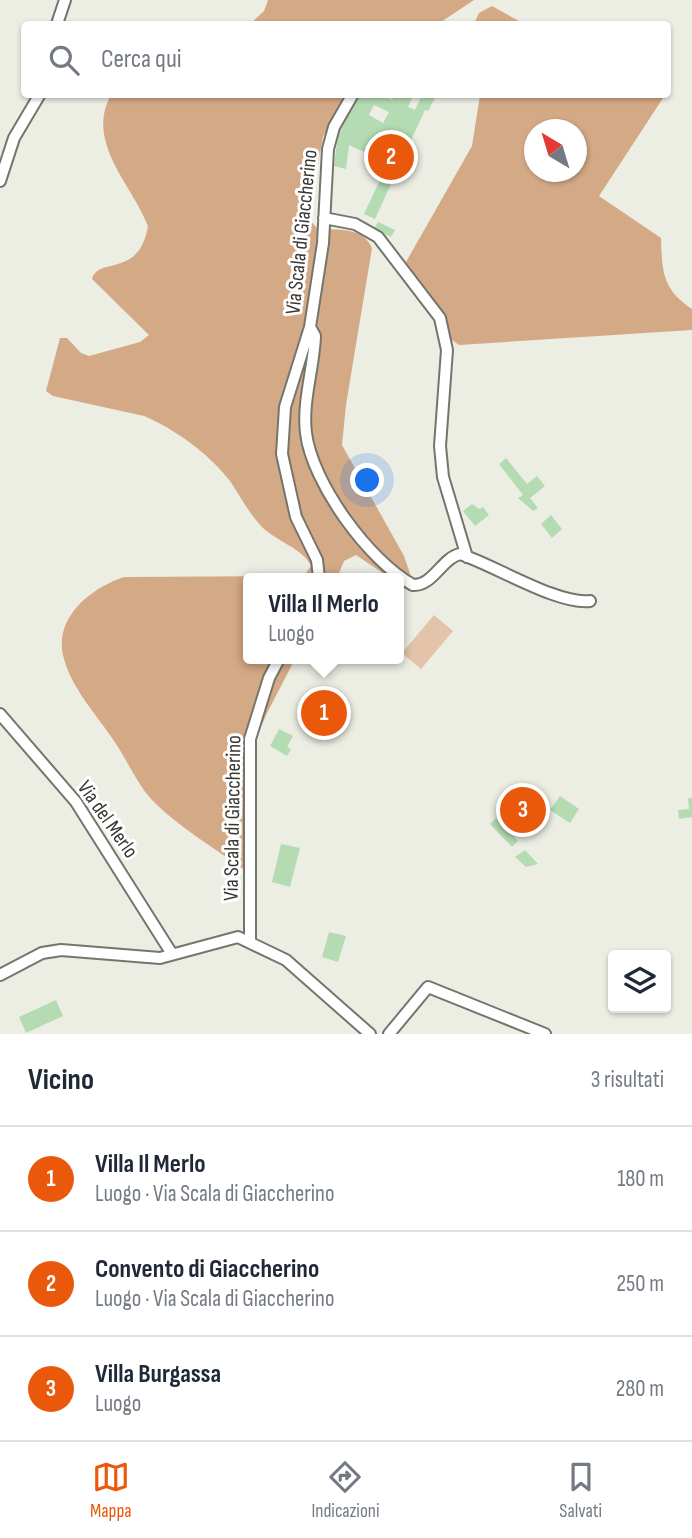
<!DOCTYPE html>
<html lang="it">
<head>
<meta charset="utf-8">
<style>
  :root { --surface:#fff; --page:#f2f2f3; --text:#1f2937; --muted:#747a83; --line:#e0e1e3; --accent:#ea580c }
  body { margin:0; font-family:"Sofia Sans Condensed",sans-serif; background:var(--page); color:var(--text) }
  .controls { position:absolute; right:21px; bottom:21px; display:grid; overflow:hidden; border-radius:7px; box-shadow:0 2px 5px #0004 }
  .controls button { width:63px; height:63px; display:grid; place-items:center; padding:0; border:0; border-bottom:2px solid var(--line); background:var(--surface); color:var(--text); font:35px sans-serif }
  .compass { position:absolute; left:524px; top:119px; width:63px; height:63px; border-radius:50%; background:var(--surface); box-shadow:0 2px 5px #0004; rotate:322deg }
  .you { position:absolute; left:368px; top:481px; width:24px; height:24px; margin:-18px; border:5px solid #fff; border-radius:50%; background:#1a73e8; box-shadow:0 0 0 10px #1a73e833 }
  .badge { display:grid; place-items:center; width:46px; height:46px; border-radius:50%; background:var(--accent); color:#fff; font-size:23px; font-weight:700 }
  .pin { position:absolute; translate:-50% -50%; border:4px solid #fff; box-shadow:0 2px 7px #0006 }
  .popup { position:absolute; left:243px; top:573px; width:161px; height:91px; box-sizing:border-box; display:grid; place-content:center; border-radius:7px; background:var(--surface); filter:drop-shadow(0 2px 5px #0005); font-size:23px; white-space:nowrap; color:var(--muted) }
  .popup b { font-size:26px; color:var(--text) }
  .popup::after { content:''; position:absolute; left:50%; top:100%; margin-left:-14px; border:14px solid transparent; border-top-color:var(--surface) }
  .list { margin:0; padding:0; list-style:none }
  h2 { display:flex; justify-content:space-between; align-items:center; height:91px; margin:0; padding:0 28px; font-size:30px }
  h2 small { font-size:23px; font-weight:400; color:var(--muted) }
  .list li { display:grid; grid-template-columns:46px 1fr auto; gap:21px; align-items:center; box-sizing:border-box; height:105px; padding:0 28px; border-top:2px solid var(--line) }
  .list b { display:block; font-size:26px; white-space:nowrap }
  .list p { margin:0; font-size:23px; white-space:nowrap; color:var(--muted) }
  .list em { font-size:23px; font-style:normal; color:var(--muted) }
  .icon { flex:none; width:38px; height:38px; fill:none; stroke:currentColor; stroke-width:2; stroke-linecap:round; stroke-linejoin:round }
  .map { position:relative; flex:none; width:692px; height:1034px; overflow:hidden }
  .search { position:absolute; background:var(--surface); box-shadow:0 2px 5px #0004; left:21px; right:21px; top:21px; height:77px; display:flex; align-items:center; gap:18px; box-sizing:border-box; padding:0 24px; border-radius:7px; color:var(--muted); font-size:26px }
  .sheet { height:406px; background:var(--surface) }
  nav { display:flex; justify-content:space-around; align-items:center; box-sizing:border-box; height:98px; border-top:2px solid var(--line); background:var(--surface); font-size:19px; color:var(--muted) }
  nav a { display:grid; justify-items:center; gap:4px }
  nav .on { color:var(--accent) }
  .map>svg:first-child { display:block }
</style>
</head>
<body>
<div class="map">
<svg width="692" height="1034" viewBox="0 0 692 1034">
  <rect width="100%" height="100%" fill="#eceee4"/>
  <!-- green -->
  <path fill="#e3c3a9" d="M434 615 453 631 421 669 402 653Z"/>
  <!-- forest -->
  <path fill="#d4a985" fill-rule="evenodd" d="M268 0H474L438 24H250L264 11Z
    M492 6 519 21 536 24H474L479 13Z
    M111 95H347L323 137 308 218 318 229C338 230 363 227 372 248L346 405 342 445 404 556 413 582 409 590 402 588 399 578H390L356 555 344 561 337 578H249V659H295L266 715 247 762 246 871C216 849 182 829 156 804 138 787 128 761 114 741 97 715 72 689 64 659 52 618 91 588 124 577L294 576 306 573 311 566C303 548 275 541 261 526 249 513 240 496 230 481 209 454 175 429 144 416L53 396 46 391 60 338H67L81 353 89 356 140 342 149 335 92 279C98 256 139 279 148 226 131 183 85 142 111 95Z
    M480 95H665L599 196 661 238C662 271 662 289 692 309V330L459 345 449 338 441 312 406 262 472 146ZM534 130H576V172H534Z"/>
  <!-- building -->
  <path fill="#b4dbb1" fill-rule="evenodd" d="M358 94H382L392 100 395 94H414L408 107 415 110 421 97 416 94 435 98 428 111 425 110 375 219 364 214 388 163 349 145 346 169 334 166 338 135ZM374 105 389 112 383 123 369 115Z
    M378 222 395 230 391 237 374 229Z
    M506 458 527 484 537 476 545 486 530 498 538 508 533 511 518 498 523 495 499 464Z
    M472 504 479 509 483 507 489 515 475 526 463 511Z
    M551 515 562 529 552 538 541 524Z
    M320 692 343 703 328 735 304 723Z
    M279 729 293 736 287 747 291 749 287 756 270 746Z
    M529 792 540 803 516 828 505 817Z
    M560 796 579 809 570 823 550 810Z
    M688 798H692V817L679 819 678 810 689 809Z
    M496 818 518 841 512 847 490 824Z
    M281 844 300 848 290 887 272 882Z
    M525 850 538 864 526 867 515 857Z
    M329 932 346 936 338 962 322 957Z
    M56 1000 63 1016 26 1033 19 1017Z"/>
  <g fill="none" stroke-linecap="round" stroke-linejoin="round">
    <!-- minor casing -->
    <g stroke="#74756d" stroke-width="14">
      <path id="minor" d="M57 24 65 0
        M0 181 14 138 40 94
        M324 218 355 224 378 237 440 318 447 350 440 446 443 477 467 557
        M310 327 315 336C314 367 302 402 306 433 312 483 369 561 413 585 433 586 442 558 460 554 494 565 558 605 590 601
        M319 578 317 560 296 517 282 454 285 407 310 327 323 243 328 149 334 127 353 94
        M0 714 76 802 172 954
        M250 942V739L269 678 279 659
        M0 975 42 953 61 950 160 958 238 937 286 960 370 1034
        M389 1034 428 987 545 1034"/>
    </g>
    <!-- minor -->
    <use href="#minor" stroke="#fff" stroke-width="10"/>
  </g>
  <g text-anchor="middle" stroke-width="6" stroke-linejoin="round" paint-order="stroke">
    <!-- street labels -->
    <g font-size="21" fill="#373834" stroke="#fff">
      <text transform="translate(301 232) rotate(-84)" y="7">Via Scala di Giaccherino</text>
      <text transform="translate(232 818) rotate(-89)" y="7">Via Scala di Giaccherino</text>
      <text transform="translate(108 819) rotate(55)" y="7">Via del Merlo</text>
    </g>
  </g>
</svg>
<div class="controls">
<button><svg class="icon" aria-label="layers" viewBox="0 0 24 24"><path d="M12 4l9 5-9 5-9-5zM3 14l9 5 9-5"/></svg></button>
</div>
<svg class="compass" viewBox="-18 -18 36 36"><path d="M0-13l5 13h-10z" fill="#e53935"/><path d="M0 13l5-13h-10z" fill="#747a83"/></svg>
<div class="you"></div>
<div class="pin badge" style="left:324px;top:713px">1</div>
<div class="popup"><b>Villa Il Merlo</b>Luogo</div>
<div class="pin badge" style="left:391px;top:157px">2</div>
<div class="pin badge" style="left:523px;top:810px">3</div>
<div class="search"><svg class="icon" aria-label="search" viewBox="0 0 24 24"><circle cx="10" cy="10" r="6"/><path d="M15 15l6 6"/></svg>Cerca qui</div>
</div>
<section class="sheet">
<h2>Vicino<small>3 risultati</small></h2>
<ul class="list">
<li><span class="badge">1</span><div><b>Villa Il Merlo</b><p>Luogo · Via Scala di Giaccherino</p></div><em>180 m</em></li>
<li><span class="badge">2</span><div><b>Convento di Giaccherino</b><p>Luogo · Via Scala di Giaccherino</p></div><em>250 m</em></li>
<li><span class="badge">3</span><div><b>Villa Burgassa</b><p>Luogo</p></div><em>280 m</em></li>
</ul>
</section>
<nav>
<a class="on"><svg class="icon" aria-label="map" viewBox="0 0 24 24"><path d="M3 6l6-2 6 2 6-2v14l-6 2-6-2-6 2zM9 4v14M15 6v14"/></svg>Mappa</a>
<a><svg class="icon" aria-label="directions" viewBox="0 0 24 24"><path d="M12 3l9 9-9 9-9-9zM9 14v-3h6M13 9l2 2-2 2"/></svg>Indicazioni</a>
<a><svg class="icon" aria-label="saved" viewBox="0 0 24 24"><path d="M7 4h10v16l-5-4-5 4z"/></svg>Salvati</a>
</nav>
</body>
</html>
